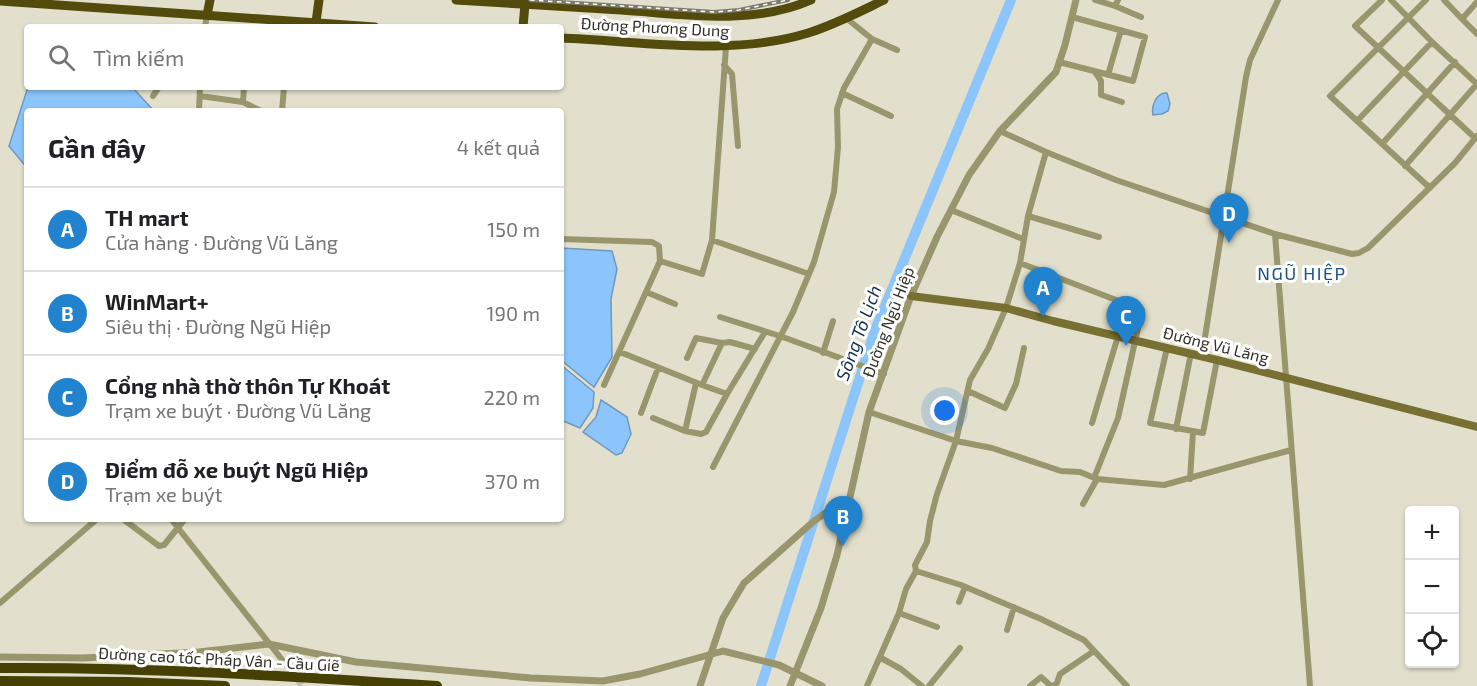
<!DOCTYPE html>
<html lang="vi">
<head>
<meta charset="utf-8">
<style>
  :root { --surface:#fff; --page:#f6f6f6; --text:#202124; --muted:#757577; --line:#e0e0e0; --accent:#2182ce }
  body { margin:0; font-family:"Exo 2",sans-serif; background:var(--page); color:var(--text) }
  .controls { position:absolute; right:18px; bottom:18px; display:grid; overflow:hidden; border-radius:6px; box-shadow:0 2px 4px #0004 }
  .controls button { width:54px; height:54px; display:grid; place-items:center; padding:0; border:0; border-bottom:2px solid var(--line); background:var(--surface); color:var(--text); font:30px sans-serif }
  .you { position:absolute; left:945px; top:411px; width:21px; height:21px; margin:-15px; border:4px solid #fff; border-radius:50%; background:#1a73e8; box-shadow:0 0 0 9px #1a73e833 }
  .badge { display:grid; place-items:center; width:39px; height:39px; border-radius:50%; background:var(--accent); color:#fff; font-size:20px; font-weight:700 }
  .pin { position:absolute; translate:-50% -50px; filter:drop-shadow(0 2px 3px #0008) }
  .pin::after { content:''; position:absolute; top:32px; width:21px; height:18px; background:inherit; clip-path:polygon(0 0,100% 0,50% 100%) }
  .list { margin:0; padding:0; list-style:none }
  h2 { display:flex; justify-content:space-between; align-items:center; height:78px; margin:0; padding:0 24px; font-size:26px }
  h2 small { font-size:20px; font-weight:400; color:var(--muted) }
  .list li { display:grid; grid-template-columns:39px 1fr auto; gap:18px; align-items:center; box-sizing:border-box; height:84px; padding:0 24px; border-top:2px solid var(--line) }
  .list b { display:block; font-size:22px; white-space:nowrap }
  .list p { margin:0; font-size:20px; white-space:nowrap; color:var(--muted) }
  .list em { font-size:20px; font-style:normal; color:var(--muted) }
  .icon { flex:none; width:33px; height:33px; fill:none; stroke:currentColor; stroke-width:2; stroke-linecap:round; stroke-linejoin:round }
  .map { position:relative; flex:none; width:1477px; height:686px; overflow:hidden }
  .search { position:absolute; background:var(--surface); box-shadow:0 2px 4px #0004; left:24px; top:24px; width:540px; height:66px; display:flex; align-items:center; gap:15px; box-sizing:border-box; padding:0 21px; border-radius:6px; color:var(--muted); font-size:22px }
  .panel { position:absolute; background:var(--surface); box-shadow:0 2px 4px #0004; left:24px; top:108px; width:540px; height:414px; border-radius:6px }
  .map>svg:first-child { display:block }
</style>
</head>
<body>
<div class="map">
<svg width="1477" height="686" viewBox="0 0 1477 686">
  <rect width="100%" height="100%" fill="#e2e0cc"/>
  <!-- water -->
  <path fill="#8bc5fc" stroke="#7098bc" stroke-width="1.5" d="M28 87H132L154 111H27V168L9 146Z
    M1164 93H1167L1170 104 1168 111 1162 114 1153 115C1151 106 1156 95 1164 93Z
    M561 248 612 251 617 269 611 299 612 357 594 387 561 360Z
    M561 365 594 392 593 408 580 428 561 420Z
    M601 400 627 417 631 434 622 453 616 455 583 432 596 417Z"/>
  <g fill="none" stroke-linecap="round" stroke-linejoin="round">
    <!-- river -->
    <path stroke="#8bc5fc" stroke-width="10" d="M761 686 874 333 1011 0"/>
    <!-- minor-tunnel -->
    <path stroke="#bfbdab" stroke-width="6" stroke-dasharray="6 3" stroke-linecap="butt" d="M287 666 302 686"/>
    <!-- minor -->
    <path stroke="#99956d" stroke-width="6" d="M1095 0 1115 6 1118 0
      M1382 0 1355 26 1475 138
      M1391 0 1432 42 1477 84
      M1426 0 1330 96 1430 188
      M1444 0 1462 19 1477 2
      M1115 6 1141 17
      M846 18 872 39 897 50
      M1462 19 1477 34
      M205 27 207 15
      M1059 62 1133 81 1145 37 1072 17
      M724 65 732 74 738 146
      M1095 72 1101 81V95L1122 102
      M1108 75 1121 30
      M244 87 243 102 261 111
      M842 93 891 116
      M153 96 159 87
      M200 96 243 102
      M199 111 200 87
      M280 111H282L284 87
      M1357 121 1432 42
      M1000 131 1046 152 1116 180 1275 234 1352 254 1359 253 1368 248 1455 163 1477 136
      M1382 144 1455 62
      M1405 166 1477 84
      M951 210 1023 239
      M1028 216 1099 237
      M1275 234 1310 686
      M561 239 652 242 659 246 660 261 702 274 712 240 726 47
      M712 240 809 274
      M1020 263 1142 310 1118 418 1094 478
      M646 292 675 304
      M720 317 780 336 884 374
      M1167 348 1150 423 1203 433 1217 360
      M620 352 702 385 722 343 730 342 755 349
      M823 353 833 321
      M1202 356 1246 77 1250 60 1278 0
      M687 358 696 338 722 343
      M604 385 660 261
      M702 385 727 394 765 332
      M968 391 1005 408 1016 384 1024 348
      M869 412 956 441 992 448 1061 471 1080 472 1097 479 1164 485 1291 450
      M641 413 658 368
      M653 418 685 431 696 383
      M1092 423 1118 336
      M1176 429 1191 353
      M685 431 701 434 706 432 727 394
      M713 467 793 312 814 262 834 192 838 147 837 109 844 88 872 39
      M1190 479 1193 432
      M1083 504 1097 479
      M123 519 159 546 164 545 185 519
      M171 519 287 666
      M916 571 961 585 1041 619 1084 640 1127 686
      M959 602 965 587
      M0 603 97 519
      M899 613 937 627
      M1007 630 1014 607
      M881 658 901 669 922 686
      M867 686 899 613 906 589 916 571 915 565 927 542 930 521 937 494 956 441 970 380 988 349 1006 308 1020 263 1028 216 1046 152
      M929 686 960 648
      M1030 686 1041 677 1051 686
      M1053 686 1057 683 1060 674 1094 651"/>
    <!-- tertiary -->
    <path stroke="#99956d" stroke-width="7" d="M0 657 83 658 199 652 269 644 356 662 531 678 603 681 640 674 723 651 779 665 822 686
      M700 686 723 618 744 583 814 521 838 504 850 499
      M790 686 821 608 837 555 869 412 911 296 937 237 969 175 1000 131 1056 72 1065 45 1076 0"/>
    <!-- secondary -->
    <path stroke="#777032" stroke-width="8" d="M911 296 1006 308 1053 321 1217 360 1477 427"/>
    <!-- trunk -->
    <path stroke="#524b0c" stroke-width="9" d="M456 0C511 3 566 7 621 10 683 14 752 26 811 0
      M0 1 375 27
      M207 15 210 0
      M316 22 319 0
      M523 27 525 4
      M561 38C641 41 731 57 808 33 834 25 859 12 884 0"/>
    <!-- motorway -->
    <path stroke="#464004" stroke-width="10" d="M0 668C146 667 291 676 437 686
      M0 681 128 682 225 686"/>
    <!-- rail casing -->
    <g stroke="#7c7a6d" stroke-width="4">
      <path id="rail" d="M530 0 714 12 739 10 788 0"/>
    </g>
    <!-- rail -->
    <use href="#rail" stroke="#fff" stroke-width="1.5" stroke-dasharray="4.5" stroke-linecap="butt"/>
  </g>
  <g text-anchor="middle" stroke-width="6" stroke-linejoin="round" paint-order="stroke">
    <!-- street labels -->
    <g font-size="16" fill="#313028" stroke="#fff">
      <text transform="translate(655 27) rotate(3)" y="6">Đường Phương Dung</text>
      <text transform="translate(888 322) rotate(-69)" y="6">Đường Ngũ Hiệp</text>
      <text transform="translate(1216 345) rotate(14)" y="6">Đường Vũ Lăng</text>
      <text transform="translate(219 659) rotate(3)" y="6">Đường cao tốc Pháp Vân - Cầu Giẽ</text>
    </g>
    <!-- neighbourhood labels -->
    <g font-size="18" letter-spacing="1.5" fill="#185384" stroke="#fff">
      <text x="1302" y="280">NGŨ HIỆP</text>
    </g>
    <!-- water labels -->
    <g font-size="18" font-style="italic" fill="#12314c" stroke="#fff">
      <text transform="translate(859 333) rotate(-70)" y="6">Sông Tô Lịch</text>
    </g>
  </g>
</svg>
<div class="controls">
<button>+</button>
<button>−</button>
<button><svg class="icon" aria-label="locate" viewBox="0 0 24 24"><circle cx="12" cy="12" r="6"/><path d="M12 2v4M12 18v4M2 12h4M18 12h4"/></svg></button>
</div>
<div class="you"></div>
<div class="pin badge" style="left:1043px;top:317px">A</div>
<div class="pin badge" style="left:843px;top:546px">B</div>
<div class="pin badge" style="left:1126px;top:346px">C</div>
<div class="pin badge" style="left:1229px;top:243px">D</div>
<div class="search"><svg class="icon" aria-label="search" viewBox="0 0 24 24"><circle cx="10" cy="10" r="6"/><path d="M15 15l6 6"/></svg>Tìm kiếm</div>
<section class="panel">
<h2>Gần đây<small>4 kết quả</small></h2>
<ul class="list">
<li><span class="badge">A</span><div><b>TH mart</b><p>Cửa hàng · Đường Vũ Lăng</p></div><em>150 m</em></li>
<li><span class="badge">B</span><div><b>WinMart+</b><p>Siêu thị · Đường Ngũ Hiệp</p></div><em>190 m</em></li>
<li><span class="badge">C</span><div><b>Cổng nhà thờ thôn Tự Khoát</b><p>Trạm xe buýt · Đường Vũ Lăng</p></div><em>220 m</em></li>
<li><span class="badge">D</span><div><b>Điểm đỗ xe buýt Ngũ Hiệp</b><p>Trạm xe buýt</p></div><em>370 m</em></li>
</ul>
</section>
</div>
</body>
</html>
